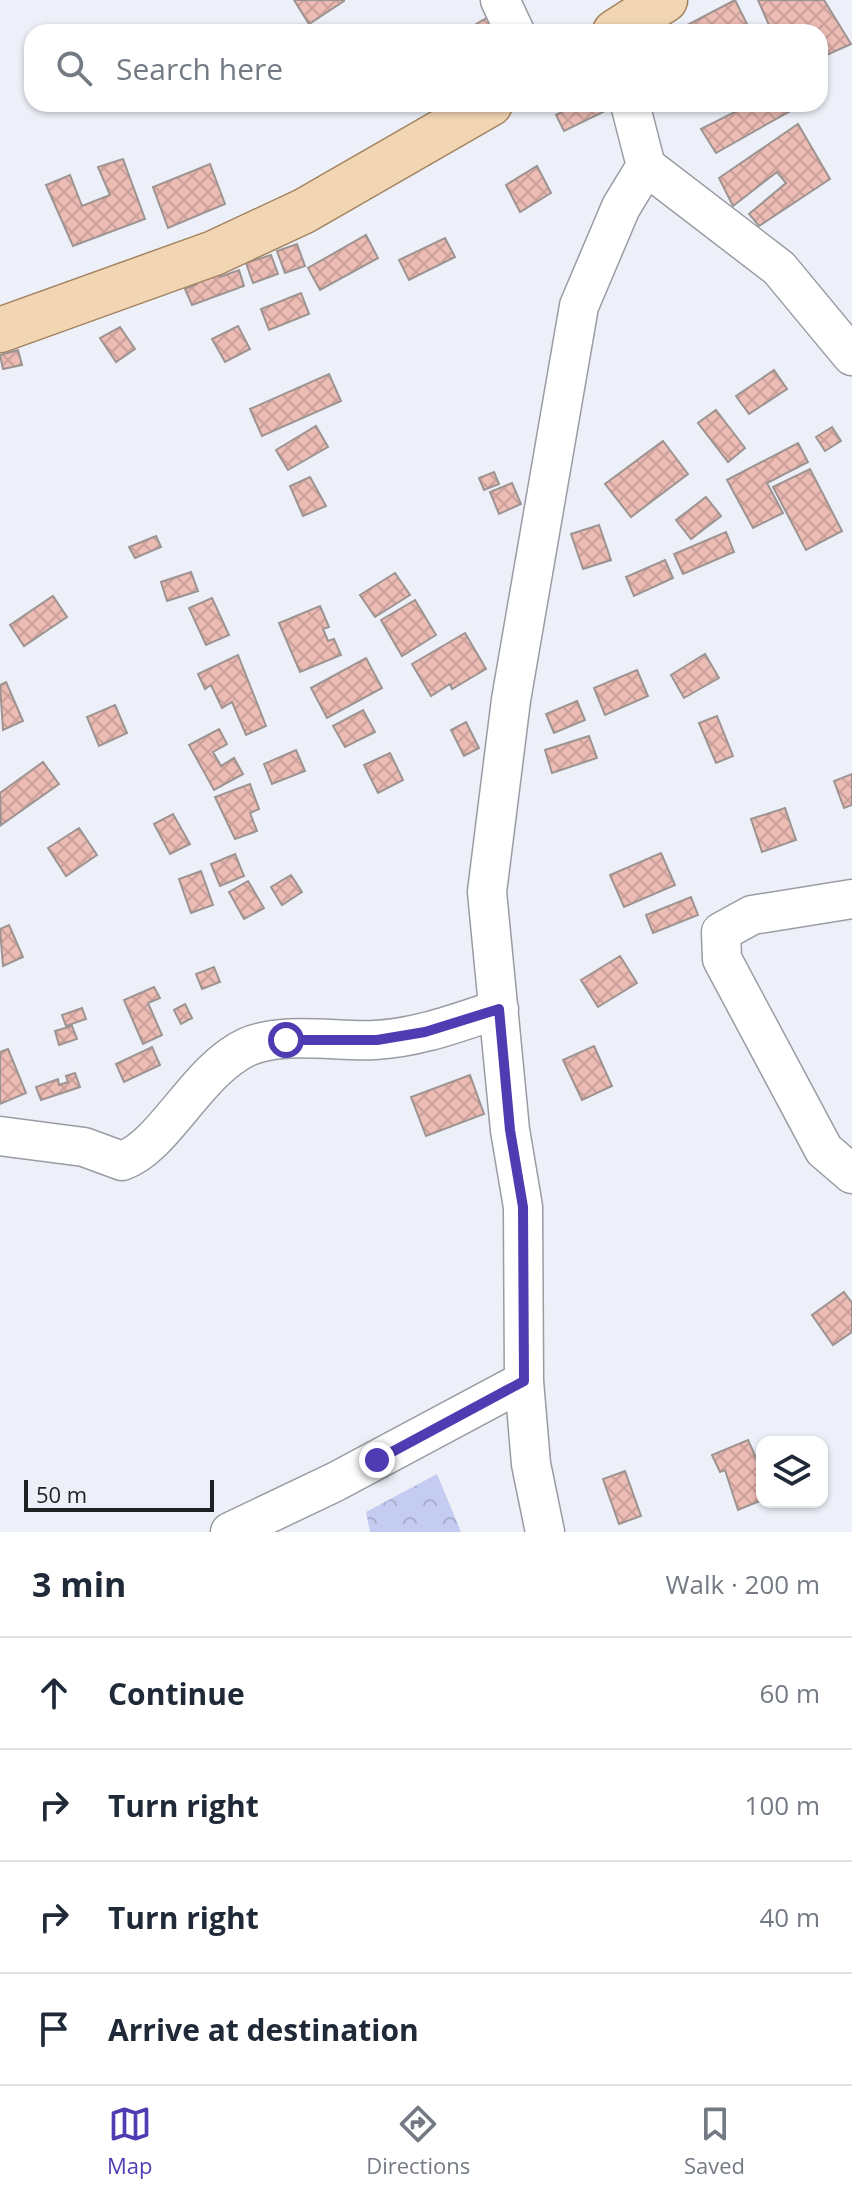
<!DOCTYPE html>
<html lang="en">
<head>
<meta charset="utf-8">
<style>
  :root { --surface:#fff; --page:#f6f6f7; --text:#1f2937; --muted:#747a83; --line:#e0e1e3; --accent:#4f3cb3 }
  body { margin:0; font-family:"Open Sans",sans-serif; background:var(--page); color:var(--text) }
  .controls { position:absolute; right:24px; bottom:24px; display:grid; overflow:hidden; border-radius:16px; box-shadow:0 2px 6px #0004 }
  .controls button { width:72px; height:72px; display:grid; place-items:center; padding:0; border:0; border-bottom:2px solid var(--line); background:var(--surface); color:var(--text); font:40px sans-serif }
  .scale { position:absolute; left:24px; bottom:20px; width:190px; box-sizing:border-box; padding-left:8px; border:4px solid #1f2023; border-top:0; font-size:22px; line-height:28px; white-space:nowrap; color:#1f2023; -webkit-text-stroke:6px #edf0f8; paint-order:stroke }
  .stop { position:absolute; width:24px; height:24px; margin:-18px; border:6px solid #4f3cb3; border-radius:50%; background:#fff }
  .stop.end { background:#4f3cb3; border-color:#fff; box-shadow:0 2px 8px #0008 }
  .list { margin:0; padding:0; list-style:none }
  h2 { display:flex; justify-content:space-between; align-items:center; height:104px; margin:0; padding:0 32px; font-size:34px }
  h2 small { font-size:26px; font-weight:400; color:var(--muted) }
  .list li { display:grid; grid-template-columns:52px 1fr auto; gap:24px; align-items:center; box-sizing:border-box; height:112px; padding:0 32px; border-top:2px solid var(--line) }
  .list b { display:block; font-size:30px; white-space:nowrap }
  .list em { font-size:26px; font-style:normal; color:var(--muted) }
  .icon { flex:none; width:44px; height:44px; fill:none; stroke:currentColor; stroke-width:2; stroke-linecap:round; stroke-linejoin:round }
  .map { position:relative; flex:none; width:852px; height:1532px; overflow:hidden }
  .search { position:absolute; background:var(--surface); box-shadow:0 2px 6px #0004; left:24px; right:24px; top:24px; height:88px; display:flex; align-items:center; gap:20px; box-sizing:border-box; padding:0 28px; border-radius:24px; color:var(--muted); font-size:30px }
  .sheet { height:552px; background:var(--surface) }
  nav { display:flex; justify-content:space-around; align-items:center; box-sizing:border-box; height:112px; border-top:2px solid var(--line); background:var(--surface); font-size:22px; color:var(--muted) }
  nav a { display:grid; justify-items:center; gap:4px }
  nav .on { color:var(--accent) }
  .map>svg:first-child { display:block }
</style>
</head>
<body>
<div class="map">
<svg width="852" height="1532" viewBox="0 0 852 1532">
  <defs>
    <pattern id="forest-crowns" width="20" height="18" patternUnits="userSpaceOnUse" patternTransform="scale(2)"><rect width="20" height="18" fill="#c4ccf1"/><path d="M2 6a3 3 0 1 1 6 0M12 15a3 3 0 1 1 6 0" fill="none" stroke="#a8afce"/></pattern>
    <pattern id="building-cross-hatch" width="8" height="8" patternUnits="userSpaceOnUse" patternTransform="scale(2)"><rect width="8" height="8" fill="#ecbbb3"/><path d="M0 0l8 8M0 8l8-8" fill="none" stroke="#caa09a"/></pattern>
  </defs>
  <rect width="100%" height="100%" fill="#edf0f8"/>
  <!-- forest -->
  <path fill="url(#forest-crowns)" d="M437 1474 461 1532H370L366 1512Z"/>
  <!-- building -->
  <path fill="url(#building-cross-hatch)" stroke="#9d9492" stroke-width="2" d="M294 0H344V1L309 24Z
    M735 0 751 32H674Z
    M758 0H824L851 44 820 58V32H772Z
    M495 13 505 32H463Z
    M577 104H599L603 112 564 131 556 115Z
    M732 104H789L792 110 716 153 701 129 737 111Z
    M798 124 830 179 759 226 749 214 786 183 777 172 733 206 719 178Z
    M123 159 145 219 73 246 46 185 70 175 82 206 110 195 98 167Z
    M210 164 225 204 168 228 153 187Z
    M537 166 551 193 520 212 506 185Z
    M366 235 378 258 320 290 308 268Z
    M445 238 455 257 409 280 399 260Z
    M297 244 305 266 285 273 277 251Z
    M271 255 278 274 253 283 246 263Z
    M239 270 244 286 192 305 185 289 197 284 195 280 218 272 220 277Z
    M301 293 309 314 269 330 261 309Z
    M238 326 250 349 225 362 212 339Z
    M120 327 135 349 116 362 100 338Z
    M18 350 22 365 3 369 0 355Z
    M774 370 787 389 749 414 736 396Z
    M329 374 341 401 262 436 250 409Z
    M716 410 745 448 728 462 698 423Z
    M316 426 328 447 288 470 276 450Z
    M832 427 841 441 825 451 816 437Z
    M663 441 688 474 631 517 605 484Z
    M798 443 808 462 767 483 783 513 753 528 727 480Z
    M810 469 842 531 806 550 773 487Z
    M494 472 499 484 484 490 479 478Z
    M310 477 326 506 303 516 290 486Z
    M512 483 521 504 499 514 490 492Z
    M706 497 721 516 691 539 676 520Z
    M599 525 611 560 583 569 571 534Z
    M726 532 734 552 683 574 674 554Z
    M156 536 161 547 135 558 129 547Z
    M665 560 673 578 634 596 626 577Z
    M191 572 198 591 167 601 161 582Z
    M395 573 410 595 375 617 360 595Z
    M53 596 67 617 24 646 10 625Z
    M212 598 229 635 206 645 189 608Z
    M415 600 436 635 402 656 381 620Z
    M320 606 329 627 323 629 328 641 334 639 341 655 300 672 279 623Z
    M465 633 486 669 452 689 450 684 431 696 412 664Z
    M705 654 719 678 684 698 671 675Z
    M238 655 266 726 246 735 232 702 222 708 211 685 205 689 198 674Z
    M366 658 382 688 327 718 311 688Z
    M637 670 648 696 605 715 594 688Z
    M6 682 23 721 3 730 0 685Z
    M577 701 585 720 554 733 546 714Z
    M115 705 127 733 99 746 87 717Z
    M363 710 375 732 345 747 333 726Z
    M717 716 733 756 716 763 699 723Z
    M466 722 479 748 464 756 451 730Z
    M219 729 227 744 213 752 221 766 234 758 243 774 214 790 189 745Z
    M589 736 597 758 552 773 545 750Z
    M296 750 305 771 272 784 264 764Z
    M390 753 403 780 378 793 364 765Z
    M43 762 59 784 1 825 0 793Z
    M852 774V805L844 808 834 781Z
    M250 784 259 809 250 813 257 831 235 839 215 797Z
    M785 808 796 840 762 852 751 819Z
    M173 814 190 844 170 854 154 824Z
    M79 828 97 855 66 876 48 848Z
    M661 853 675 885 624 907 610 875Z
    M235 854 244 876 220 886 211 864Z
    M201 871 213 905 191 913 179 879Z
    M291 875 302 892 282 905 271 887Z
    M248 881 264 908 244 919 229 892Z
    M691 897 698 915 653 933 646 915Z
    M9 925 23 957 3 966 0 929Z
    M620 956 637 983 598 1007 581 980Z
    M214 967 220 982 202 989 196 974Z
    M154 987 160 998 148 1003 162 1035 143 1044 124 1000Z
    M185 1004 192 1018 181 1024 174 1010Z
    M82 1008 86 1019 66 1026 62 1015Z
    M72 1026 77 1039 59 1045 55 1031Z
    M594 1046 612 1086 582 1100 563 1060Z
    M152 1047 160 1065 124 1082 116 1064Z
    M8 1049 26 1093 0 1104V1052Z
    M75 1073 80 1087 41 1100 36 1087 58 1079 59 1085 68 1082 66 1076Z
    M470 1075 484 1114 426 1136 411 1097Z
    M844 1292 852 1303V1332L833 1345 812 1315Z
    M748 1440 762 1471V1500L738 1510 725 1470 720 1472 712 1455Z
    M625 1471 641 1516 619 1524 603 1479Z"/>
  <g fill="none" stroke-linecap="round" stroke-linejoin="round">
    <!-- minor casing -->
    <g stroke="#9a9ca4" stroke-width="41">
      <path id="minor" d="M500 0 515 32
        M646 166 779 268 852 356
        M852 899 752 915 721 932 722 959 824 1150 852 1174
        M0 1136 84 1147 122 1161C165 1146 196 1071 247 1047 284 1031 336 1042 375 1040 418 1038 459 1022 499 1009
        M230 1532 335 1482 524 1381
        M545 1532 531 1464 524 1381 523 1207 510 1130 487 892 511 700 579 306 621 207 646 166 630 104"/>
    </g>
    <!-- major casing -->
    <g stroke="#a2835f" stroke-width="47">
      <path id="major" d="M615 32 665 0
        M0 330 214 253 304 211 490 104"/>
    </g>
    <!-- minor -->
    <use href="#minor" stroke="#fff" stroke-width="38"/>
    <!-- major -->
    <use href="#major" stroke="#f2d5b3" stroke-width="44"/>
  </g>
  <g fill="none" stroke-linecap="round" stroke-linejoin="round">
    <!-- route -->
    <path stroke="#4f3cb3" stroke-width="10" d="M286 1040H377L425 1032 499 1009 510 1130 523 1207 524 1381 377 1460"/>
  </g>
</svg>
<div class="controls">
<button><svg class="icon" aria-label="layers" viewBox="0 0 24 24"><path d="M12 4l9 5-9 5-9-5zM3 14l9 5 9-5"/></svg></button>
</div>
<div class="scale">50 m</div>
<div class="stop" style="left:286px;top:1040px"></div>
<div class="stop end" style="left:377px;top:1460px"></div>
<div class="search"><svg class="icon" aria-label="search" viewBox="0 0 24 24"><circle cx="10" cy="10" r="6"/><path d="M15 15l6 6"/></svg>Search here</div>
</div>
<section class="sheet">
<h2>3 min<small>Walk · 200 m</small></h2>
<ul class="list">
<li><svg class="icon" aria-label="ahead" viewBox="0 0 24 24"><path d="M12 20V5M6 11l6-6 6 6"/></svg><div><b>Continue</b></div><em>60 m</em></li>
<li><svg class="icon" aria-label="right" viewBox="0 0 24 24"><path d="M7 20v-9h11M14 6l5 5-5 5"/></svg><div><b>Turn right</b></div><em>100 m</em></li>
<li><svg class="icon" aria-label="right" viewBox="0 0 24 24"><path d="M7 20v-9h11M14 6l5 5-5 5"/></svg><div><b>Turn right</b></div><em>40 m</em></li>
<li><svg class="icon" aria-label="arrive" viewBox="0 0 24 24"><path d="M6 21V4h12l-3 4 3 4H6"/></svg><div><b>Arrive at destination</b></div></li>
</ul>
</section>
<nav>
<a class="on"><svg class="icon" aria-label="map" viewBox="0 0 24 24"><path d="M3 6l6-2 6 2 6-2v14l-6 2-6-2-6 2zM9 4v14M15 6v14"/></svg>Map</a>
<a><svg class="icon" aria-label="directions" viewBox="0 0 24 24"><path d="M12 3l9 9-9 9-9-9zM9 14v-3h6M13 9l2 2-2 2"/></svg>Directions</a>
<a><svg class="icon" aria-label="saved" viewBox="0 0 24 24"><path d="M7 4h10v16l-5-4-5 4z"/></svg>Saved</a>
</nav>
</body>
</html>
